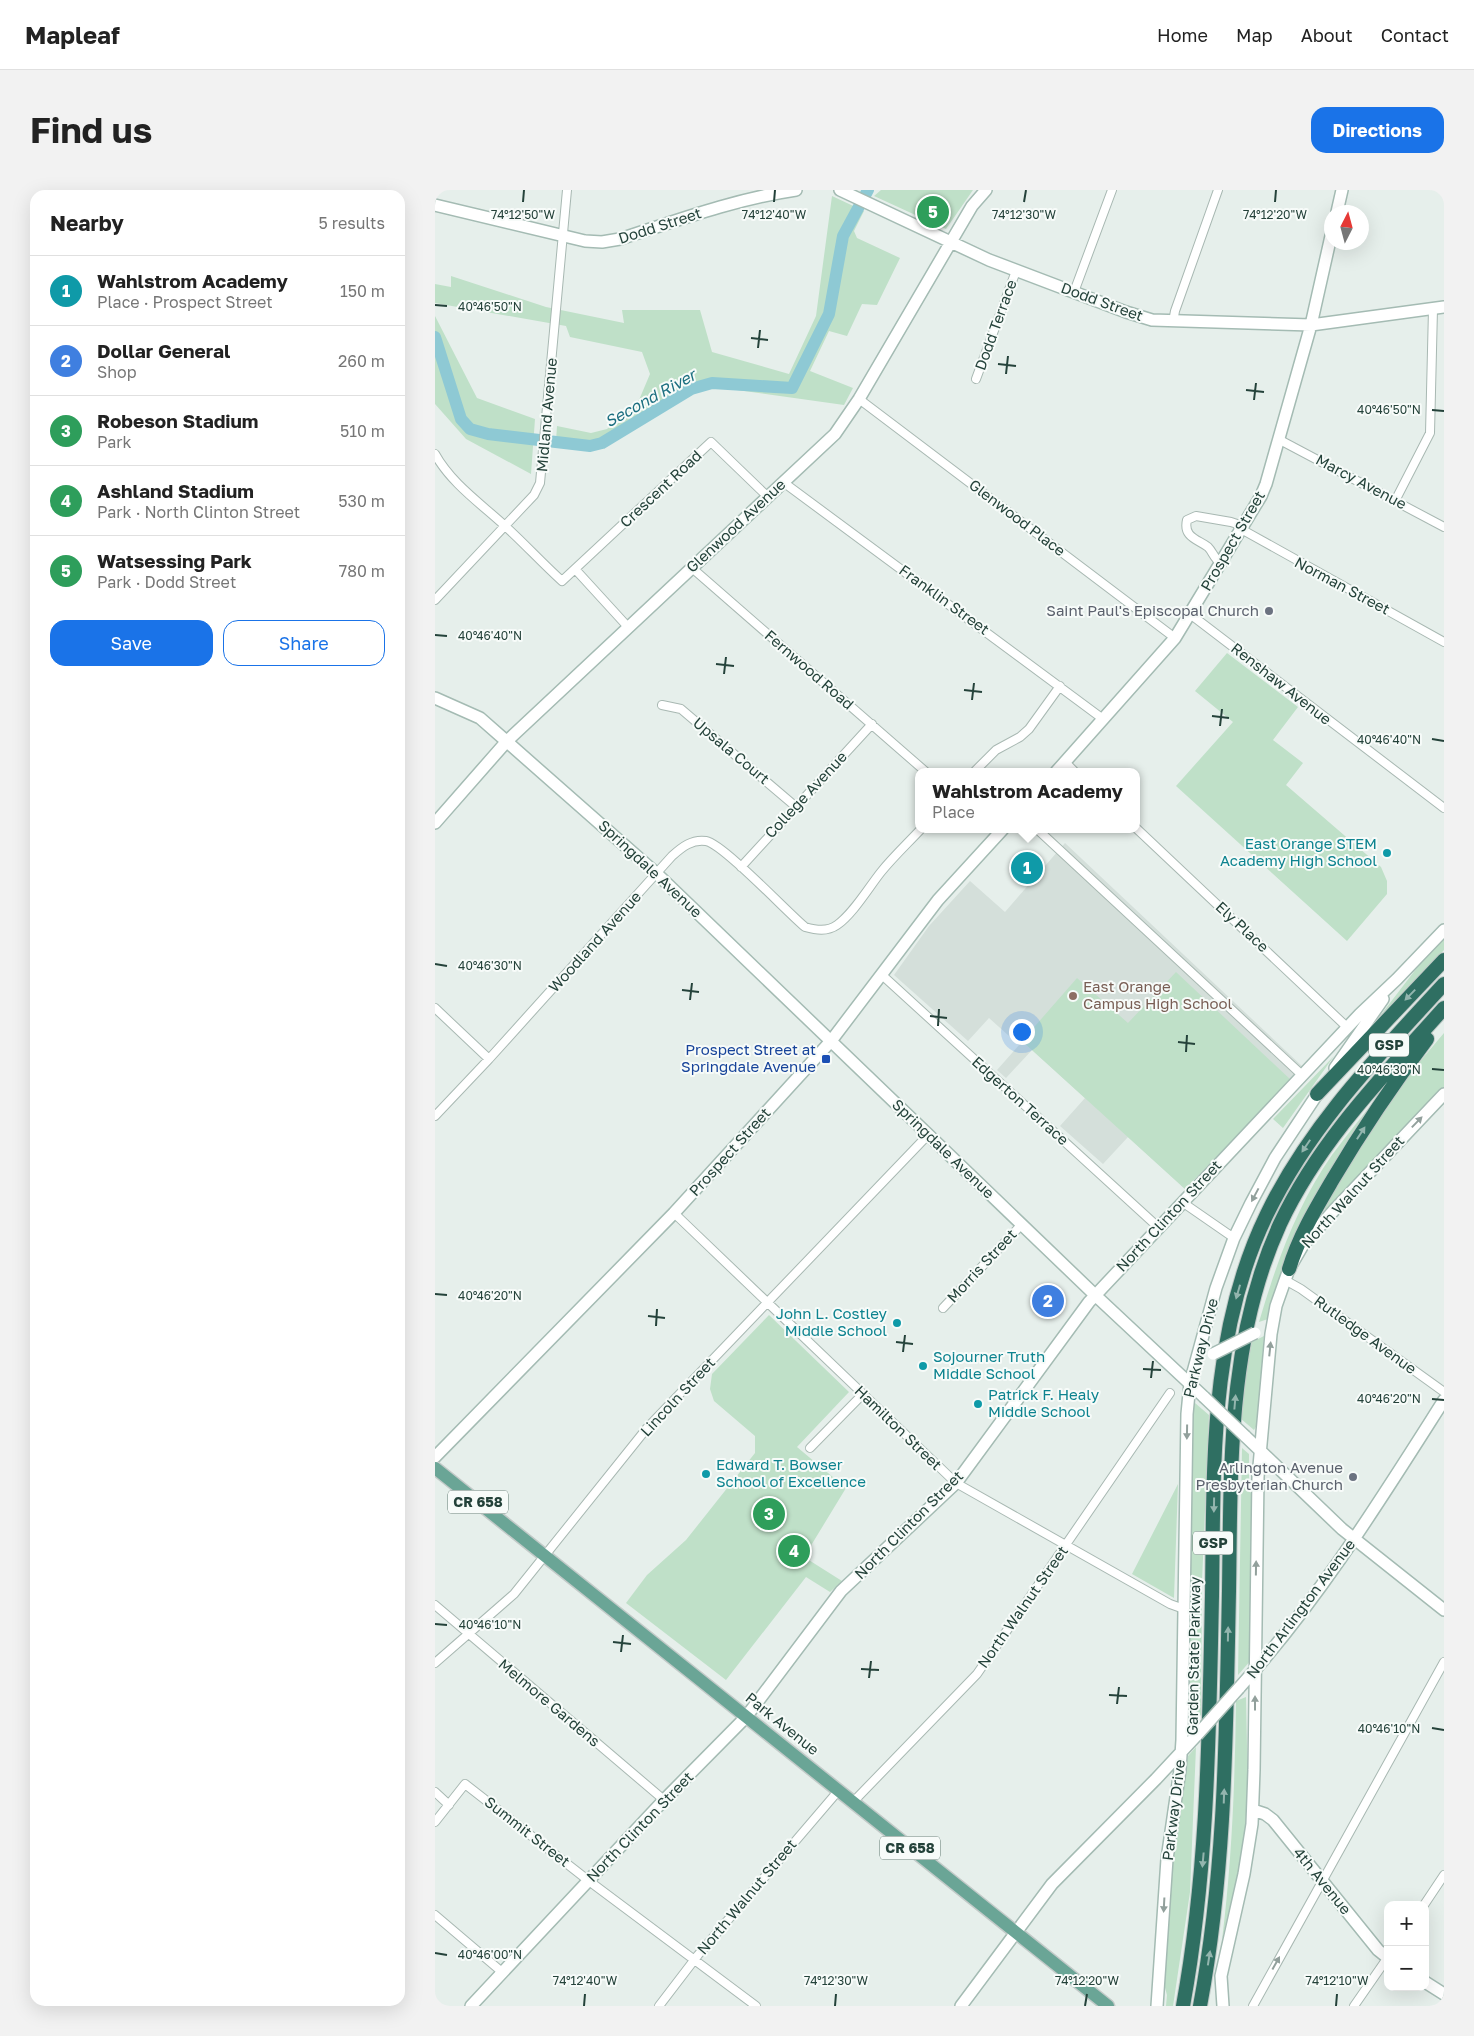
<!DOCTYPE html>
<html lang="en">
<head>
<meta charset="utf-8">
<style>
  :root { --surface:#fff; --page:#f2f2f2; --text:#222; --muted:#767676; --line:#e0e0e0; --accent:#1a73e8 }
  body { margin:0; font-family:"Golos Text",sans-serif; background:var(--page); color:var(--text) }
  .controls { position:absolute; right:15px; bottom:15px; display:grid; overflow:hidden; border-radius:10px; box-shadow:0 5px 20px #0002 }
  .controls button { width:45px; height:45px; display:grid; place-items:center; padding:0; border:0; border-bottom:1px solid var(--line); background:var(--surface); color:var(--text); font:25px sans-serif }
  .compass { position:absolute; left:889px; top:15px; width:45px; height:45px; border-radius:50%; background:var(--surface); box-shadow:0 5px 20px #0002; rotate:6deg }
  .you { position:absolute; left:586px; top:841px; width:18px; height:18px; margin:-12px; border:4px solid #fff; border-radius:50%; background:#1a73e8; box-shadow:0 0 0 8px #1a73e833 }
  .badge { display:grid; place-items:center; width:32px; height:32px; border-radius:50%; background:var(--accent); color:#fff; font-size:16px; font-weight:700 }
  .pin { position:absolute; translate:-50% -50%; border:2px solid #fff; box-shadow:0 1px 5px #0006 }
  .popup { position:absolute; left:480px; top:578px; width:225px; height:65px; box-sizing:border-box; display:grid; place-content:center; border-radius:10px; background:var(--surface); filter:drop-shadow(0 1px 4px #0005); font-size:16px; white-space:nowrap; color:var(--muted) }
  .popup b { font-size:19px; color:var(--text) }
  .popup::after { content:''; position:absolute; left:50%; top:100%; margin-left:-10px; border:10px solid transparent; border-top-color:var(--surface) }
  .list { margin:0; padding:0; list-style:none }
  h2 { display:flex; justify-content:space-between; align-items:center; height:65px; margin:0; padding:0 20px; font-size:21px }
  h2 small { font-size:16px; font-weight:400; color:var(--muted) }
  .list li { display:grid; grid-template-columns:32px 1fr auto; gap:15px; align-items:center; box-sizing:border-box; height:70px; padding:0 20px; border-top:1px solid var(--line) }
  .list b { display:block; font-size:19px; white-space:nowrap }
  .list p { margin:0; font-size:16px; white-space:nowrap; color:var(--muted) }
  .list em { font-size:16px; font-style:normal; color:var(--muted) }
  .actions { display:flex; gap:10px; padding:15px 20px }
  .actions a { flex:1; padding:11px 0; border:1px solid var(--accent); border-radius:15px; text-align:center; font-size:18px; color:var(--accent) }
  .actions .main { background:var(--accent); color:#fff }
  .map { position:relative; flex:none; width:1009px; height:1816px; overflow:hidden; border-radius:15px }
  header { display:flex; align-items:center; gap:30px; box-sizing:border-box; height:70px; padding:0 25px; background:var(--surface); border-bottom:1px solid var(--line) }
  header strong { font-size:24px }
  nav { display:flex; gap:28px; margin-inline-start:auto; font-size:18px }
  .intro { display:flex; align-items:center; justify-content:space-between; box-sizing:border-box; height:120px; padding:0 30px }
  h1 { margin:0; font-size:35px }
  .button { padding:12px 22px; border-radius:15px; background:var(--accent); color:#fff; font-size:18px; font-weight:700 }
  main { display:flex; gap:30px; padding:0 30px }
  aside { flex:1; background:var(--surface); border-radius:15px; box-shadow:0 5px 20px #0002 }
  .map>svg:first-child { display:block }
</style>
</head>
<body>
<header>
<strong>Mapleaf</strong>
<nav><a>Home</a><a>Map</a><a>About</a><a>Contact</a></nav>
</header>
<div class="intro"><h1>Find us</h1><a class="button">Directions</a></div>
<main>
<aside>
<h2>Nearby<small>5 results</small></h2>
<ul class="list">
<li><span class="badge" style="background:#0f9aa8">1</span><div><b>Wahlstrom Academy</b><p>Place · Prospect Street</p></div><em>150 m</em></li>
<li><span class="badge" style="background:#3f7fe0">2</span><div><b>Dollar General</b><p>Shop</p></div><em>260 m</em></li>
<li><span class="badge" style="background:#2e9e5b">3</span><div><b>Robeson Stadium</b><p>Park</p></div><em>510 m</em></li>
<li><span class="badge" style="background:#2e9e5b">4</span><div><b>Ashland Stadium</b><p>Park · North Clinton Street</p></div><em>530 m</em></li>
<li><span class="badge" style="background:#2e9e5b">5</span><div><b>Watsessing Park</b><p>Park · Dodd Street</p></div><em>780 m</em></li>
</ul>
<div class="actions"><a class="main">Save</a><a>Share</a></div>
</aside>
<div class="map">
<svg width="1009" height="1816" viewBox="0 0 1009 1816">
  <rect width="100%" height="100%" fill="#e6efeb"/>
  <!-- built -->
  <path fill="#d4dfda" d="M630 653 868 877 750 999 693 947 668 974 625 936 650 908 597 860 571 888 562 880 584 855 554 828 533 851 459 785 494 736 535 691 570 722Z"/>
  <!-- green -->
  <path fill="#bfe0c8" d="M446 0H538L511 39 439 6Z
    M397 6 429 21 419 41 422 48 465 68 442 115 427 114 412 146 394 141 375 181 418 198 409 215 273 196 166 255 121 251 122 236 156 243 172 239 204 210 215 184 207 162 135 147 131 136 0 113V94L16 97V86L111 117 189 133 187 120H265L277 162 354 184 381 126Z
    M0 126 42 208 100 229 96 284 31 249 0 214Z
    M792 463 863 517 838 550 868 573 851 595 946 677 952 691V704L912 751 741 596 798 532 760 501Z
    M1009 747V760L922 856 991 766Z
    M741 782 856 890 750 999 587 851 642 788 693 833Z
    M1009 843V898L892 1020 886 1017 971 888Z
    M899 866 848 938 838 929Z
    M951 896 848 1080 833 1129 824 1132C841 1074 862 1015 897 965 914 942 933 919 951 896Z
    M334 1125 414 1202 362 1257 411 1298 369 1367 407 1391 395 1402 371 1387 291 1490 191 1413 212 1385 251 1350 320 1263V1246L279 1211 275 1199 277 1184Z
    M829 1146 822 1235 819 1240 805 1228 809 1184 817 1152Z
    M760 1213 774 1225 767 1392 766 1525 757 1532V1500L754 1488V1358L758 1218Z
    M807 1258 814 1264V1299L818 1308 817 1469 803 1485Z
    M743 1294 739 1408 697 1384Z
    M811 1507 813 1605 807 1669 787 1750C797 1670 800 1591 801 1511Z
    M761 1557 755 1702 738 1816H731L732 1805 729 1794 739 1651 753 1566Z"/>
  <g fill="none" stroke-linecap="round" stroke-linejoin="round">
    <!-- river -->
    <path stroke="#8ec9d4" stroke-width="12" d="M0 147 26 229 35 239 53 244 155 256 167 253 256 199 277 193 357 198 394 124 408 46 433 0"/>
    <!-- street casing -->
    <g stroke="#a8b8b2" stroke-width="10">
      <path id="street" d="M639 102 677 0
        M738 132 740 121 783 0
        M541 189 581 81
        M424 209 740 448
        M843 249 1009 337
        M0 264C16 293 45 313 69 335 89 353 107 373 127 391L276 252 333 307
        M348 292 668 529
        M960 311 995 243 998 119
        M806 339 1009 452
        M786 373C779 369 778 362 773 357 762 349 748 347 752 330L761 326 796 332 808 336
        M257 378 491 582
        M140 379 193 437
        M0 410 99 305 105 293 132 0
        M755 424 1009 618
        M227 515 246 519 360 616
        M630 572 640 582
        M539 582 561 560 585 547 594 539 625 496
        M701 638 913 838
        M602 639 867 885
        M306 677 437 534
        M447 785 723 1037
        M0 818 54 869
        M0 926 54 869 237 666C247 657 257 649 271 651 288 654 352 722 370 737 381 740 392 742 402 735 418 724 434 697 446 682 458 667 473 653 486 639
        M747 1012 799 1048
        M239 1023 521 1293 735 1414 749 1419
        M850 1090 866 1099 1009 1202
        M508 1118 587 1034
        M375 1258 428 1204
        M0 1415 229 1610
        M0 1473 79 1404 212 1238 493 945
        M0 1602 14 1615
        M418 1612 542 1484 735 1203
        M0 1632 30 1594 154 1691 321 1816
        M989 1715 1009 1685
        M0 1725 67 1782
        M224 1816 263 1765 404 1600
        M818 1816 1009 1472
        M919 1816 953 1767"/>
    </g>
    <!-- secondary casing -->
    <g stroke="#a4bbb3" stroke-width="14">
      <path id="secondary" d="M405 0 554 70 691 122 717 130 876 135 1009 117
        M0 15 150 51 167 52 185 49C243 30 300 9 361 0
        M902 22 907 0
        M0 508 45 528 222 684 660 1105 769 1207
        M621 582 740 448 826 306 831 294 876 135 896 46
        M0 633 72 551 400 244 424 209 537 16 551 0
        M900 878 948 809
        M810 1246 907 1339 1009 1420
        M0 1267 239 1023 396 851 503 710 568 639
        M804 1498C883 1411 946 1309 1009 1210
        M818 1620 830 1624 838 1630 943 1760 953 1768
        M990 1792 1009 1804
        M36 1816 229 1610 311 1527 406 1401 521 1293 654 1112 925 824 962 789 1009 740
        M526 1816 617 1694 721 1589 762 1545
        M722 1816 732 1669 745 1580 747 1550 752 1224 755 1193 781 1098 799 1048 816 1013 840 968 887 897
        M788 1816 786 1786 809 1684 817 1634 819 1580 823 1287 836 1144 841 1116 854 1079 868 1055 901 1018 1009 904"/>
    </g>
    <!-- primary casing -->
    <g stroke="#c2cac8" stroke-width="15">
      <path id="primary" d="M0 1278 673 1816"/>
    </g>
    <!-- highway casing -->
    <g stroke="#c2cac8" stroke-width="16">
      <path id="highway" d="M882 904 1009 770
        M854 1079C864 1046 881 1018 898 989 927 940 958 894 992 849
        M748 1816C773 1680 774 1544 777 1406 779 1276 774 1143 832 1024 875 935 943 866 1009 794
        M765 1816C791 1678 791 1541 794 1401 796 1277 792 1150 845 1034 884 951 948 886 1009 818"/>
    </g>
    <!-- street -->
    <use href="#street" stroke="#fff" stroke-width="8"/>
    <!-- secondary -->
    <use href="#secondary" stroke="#fff" stroke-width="11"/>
    <!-- primary -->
    <use href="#primary" stroke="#6aa596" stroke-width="12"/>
    <!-- highway -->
    <use href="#highway" stroke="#2f6f62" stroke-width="14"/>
    <!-- secondary-bridge casing -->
    <g stroke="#a4bbb3" stroke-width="14" stroke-linecap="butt">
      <path id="secondary-bridge" d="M778 1164 820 1143
        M769 1207 810 1246
        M762 1545 804 1498"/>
    </g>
    <!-- secondary-bridge -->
    <use href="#secondary-bridge" stroke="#fff" stroke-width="11"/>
  </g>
  <!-- one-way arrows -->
  <defs><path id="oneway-solid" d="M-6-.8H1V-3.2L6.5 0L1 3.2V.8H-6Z" transform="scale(1.25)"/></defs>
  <g fill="#93b5ae">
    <use href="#oneway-solid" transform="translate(975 805) rotate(134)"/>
    <use href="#oneway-solid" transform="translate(926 943) rotate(-57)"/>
    <use href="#oneway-solid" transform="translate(871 956) rotate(124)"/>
    <use href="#oneway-solid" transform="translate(803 1102) rotate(106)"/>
    <use href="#oneway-solid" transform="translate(800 1212) rotate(-85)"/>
    <use href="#oneway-solid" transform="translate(779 1315) rotate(91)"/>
    <use href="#oneway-solid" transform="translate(793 1444) rotate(-89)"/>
    <use href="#oneway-solid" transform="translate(789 1606) rotate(-88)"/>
    <use href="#oneway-solid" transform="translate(768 1670) rotate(95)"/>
    <use href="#oneway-solid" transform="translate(774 1768) rotate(-81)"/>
  </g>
  <g fill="#92a09c">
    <use href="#oneway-solid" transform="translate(982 932) rotate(-46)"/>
    <use href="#oneway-solid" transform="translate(820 1005) rotate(118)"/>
    <use href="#oneway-solid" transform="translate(835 1159) rotate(-84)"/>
    <use href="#oneway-solid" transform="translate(752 1242) rotate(91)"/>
    <use href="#oneway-solid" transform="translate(821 1378) rotate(-89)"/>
    <use href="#oneway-solid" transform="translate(820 1513) rotate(-90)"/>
    <use href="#oneway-solid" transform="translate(729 1715) rotate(93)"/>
    <use href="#oneway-solid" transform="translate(841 1773) rotate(-61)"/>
  </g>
  <!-- ticks -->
  <path fill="none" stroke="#24423a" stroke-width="2" d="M88 12 89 0M339 12 340 0M589 12 591 0M840 12 841 0M0 115 12 116M316 148 333 150M323 158 325 140M563 174 581 176M571 184 573 166M811 200 829 202M819 210 821 193M997 220 1009 221M0 445 12 446M281 474 299 476M289 484 291 467M529 500 547 502M537 510 539 493M777 526 794 528M785 536 787 519M997 549 1009 551M0 774 12 776M247 800 264 802M255 810 257 793M495 826 512 828M503 836 504 819M743 852 760 854M751 862 752 845M997 879 1009 880M0 1104 12 1105M213 1126 230 1128M221 1136 222 1119M461 1152 478 1154M468 1162 470 1145M708 1179 726 1180M716 1188 718 1171M997 1209 1009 1210M0 1434 12 1435M178 1452 196 1454M186 1462 188 1445M426 1479 444 1480M434 1488 436 1471M674 1505 692 1506M682 1514 684 1497M997 1538 1009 1540M0 1763 12 1765M149 1816 150 1804M400 1816 401 1804M650 1816 652 1804M901 1816 902 1804"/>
  <!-- markers -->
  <g fill="#6b7280" stroke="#f7fbf9" stroke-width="2">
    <circle cx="834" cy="421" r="5"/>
    <circle cx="918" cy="1287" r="5"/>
  </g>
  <g fill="#0f9aa8" stroke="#f7fbf9" stroke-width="2">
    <circle cx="952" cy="663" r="5"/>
    <circle cx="462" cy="1133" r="5"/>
    <circle cx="488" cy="1176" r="5"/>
    <circle cx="543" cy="1214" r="5"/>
    <circle cx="271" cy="1284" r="5"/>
  </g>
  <circle fill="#8d6e63" stroke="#f7fbf9" stroke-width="2" cx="638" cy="806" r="5"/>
  <rect fill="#1a4fb4" stroke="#f7fbf9" stroke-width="2" x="386" y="864" width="10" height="10" rx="2.5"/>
  <g text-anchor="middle" stroke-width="4" stroke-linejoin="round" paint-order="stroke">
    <!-- shield labels -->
    <g fill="#f7fbf9" stroke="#637a73" stroke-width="1">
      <rect x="934" y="843.5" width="40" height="23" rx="4"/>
      <rect x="13" y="1300.5" width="60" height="23" rx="4"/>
      <rect x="758" y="1341.5" width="40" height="23" rx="4"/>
      <rect x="445" y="1646.5" width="60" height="23" rx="4"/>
    </g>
    <g font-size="14" font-weight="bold" fill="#24423a">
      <text x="954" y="860">GSP</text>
      <text x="43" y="1317">CR 658</text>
      <text x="778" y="1358">GSP</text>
      <text x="475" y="1663">CR 658</text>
    </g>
    <!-- street labels -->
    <g font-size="15" fill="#24423a" stroke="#f7fbf9">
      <text transform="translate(225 36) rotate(-18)" y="5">Dodd Street</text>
      <text transform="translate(667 112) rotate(20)" y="5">Dodd Street</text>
      <text transform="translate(561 135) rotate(-70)" y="5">Dodd Terrace</text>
      <text transform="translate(112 225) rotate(-85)" y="5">Midland Avenue</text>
      <text transform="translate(926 292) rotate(28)" y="5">Marcy Avenue</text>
      <text transform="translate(226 299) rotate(-43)" y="5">Crescent Road</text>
      <text transform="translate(582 328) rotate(37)" y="5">Glenwood Place</text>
      <text transform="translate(301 336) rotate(-43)" y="5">Glenwood Avenue</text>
      <text transform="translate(798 351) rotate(-60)" y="5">Prospect Street</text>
      <text transform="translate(907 396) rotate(28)" y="5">Norman Street</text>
      <text transform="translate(509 410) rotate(36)" y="5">Franklin Street</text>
      <text transform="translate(374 480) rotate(41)" y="5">Fernwood Road</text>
      <text transform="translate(846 494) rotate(38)" y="5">Renshaw Avenue</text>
      <text transform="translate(296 561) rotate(40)" y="5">Upsala Court</text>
      <text transform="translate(371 605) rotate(-47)" y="5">College Avenue</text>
      <text transform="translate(215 679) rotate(43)" y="5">Springdale Avenue</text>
      <text transform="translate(807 737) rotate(43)" y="5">Ely Place</text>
      <text transform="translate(160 752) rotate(-48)" y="5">Woodland Avenue</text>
      <text transform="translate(585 911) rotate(42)" y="5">Edgerton Terrace</text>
      <text transform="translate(508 959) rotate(44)" y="5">Springdale Avenue</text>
      <text transform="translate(295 962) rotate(-48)" y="5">Prospect Street</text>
      <text transform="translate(918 1002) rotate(-48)" y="5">North Walnut Street</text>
      <text transform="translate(734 1026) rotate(-47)" y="5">North Clinton Street</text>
      <text transform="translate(547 1076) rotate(-47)" y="5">Morris Street</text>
      <text transform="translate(930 1145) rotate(36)" y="5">Rutledge Avenue</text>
      <text transform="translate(766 1158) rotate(-76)" y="5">Parkway Drive</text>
      <text transform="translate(243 1207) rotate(-47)" y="5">Lincoln Street</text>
      <text transform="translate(463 1238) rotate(44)" y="5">Hamilton Street</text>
      <text transform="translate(474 1335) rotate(-45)" y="5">North Clinton Street</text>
      <text transform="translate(588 1417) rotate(-55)" y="5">North Walnut Street</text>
      <text transform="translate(866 1419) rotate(-53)" y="5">North Arlington Avenue</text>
      <text transform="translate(759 1466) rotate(-89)" y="5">Garden State Parkway</text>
      <text transform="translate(114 1513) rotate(40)" y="5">Melmore Gardens</text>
      <text transform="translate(347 1534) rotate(39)" y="5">Park Avenue</text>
      <text transform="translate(739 1620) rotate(-83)" y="5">Parkway Drive</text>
      <text transform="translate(205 1637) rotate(-46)" y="5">North Clinton Street</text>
      <text transform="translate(92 1642) rotate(38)" y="5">Summit Street</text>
      <text transform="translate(887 1691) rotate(51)" y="5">4th Avenue</text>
      <text transform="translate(312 1707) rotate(-50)" y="5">North Walnut Street</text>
    </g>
    <!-- worship labels -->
    <g font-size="15" fill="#5b616d" stroke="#f7fbf9" text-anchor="end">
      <text x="824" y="426">Saint Paul's Episcopal Church</text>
      <text x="908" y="1283">Arlington Avenue<tspan x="908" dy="17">Presbyterian Church</tspan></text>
    </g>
    <!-- culture labels -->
    <g font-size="15" fill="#0d838f" stroke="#f7fbf9" text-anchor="start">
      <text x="942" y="659" text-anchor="end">East Orange STEM<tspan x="942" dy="17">Academy High School</tspan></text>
      <text x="452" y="1129" text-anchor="end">John L. Costley<tspan x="452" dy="17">Middle School</tspan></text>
      <text x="498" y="1172">Sojourner Truth<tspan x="498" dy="17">Middle School</tspan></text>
      <text x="553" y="1210">Patrick F. Healy<tspan x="553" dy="17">Middle School</tspan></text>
      <text x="281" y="1280">Edward T. Bowser<tspan x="281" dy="17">School of Excellence</tspan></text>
    </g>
    <!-- education labels -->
    <g font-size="15" fill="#785e54" stroke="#f7fbf9" text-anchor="start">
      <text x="648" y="802">East Orange<tspan x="648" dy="17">Campus High School</tspan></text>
    </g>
    <!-- transit labels -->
    <g font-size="15" fill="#164399" stroke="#f7fbf9" text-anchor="end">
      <text x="381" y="865">Prospect Street at<tspan x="381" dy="17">Springdale Avenue</tspan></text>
    </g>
    <!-- water labels -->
    <g font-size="16" font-style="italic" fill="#1c6f80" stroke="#f7fbf9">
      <text transform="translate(215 208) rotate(-29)" y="6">Second River</text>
    </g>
  </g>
  <g font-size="12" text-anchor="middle" fill="#24423a" stroke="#f7fbf9" stroke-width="4" stroke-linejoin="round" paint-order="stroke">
    <text x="88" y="29">74°12'50"W</text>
    <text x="339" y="29">74°12'40"W</text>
    <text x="589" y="29">74°12'30"W</text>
    <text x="840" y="29">74°12'20"W</text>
    <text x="55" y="121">40°46'50"N</text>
    <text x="954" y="224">40°46'50"N</text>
    <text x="55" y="450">40°46'40"N</text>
    <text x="954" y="554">40°46'40"N</text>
    <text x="55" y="780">40°46'30"N</text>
    <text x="954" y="884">40°46'30"N</text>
    <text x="55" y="1110">40°46'20"N</text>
    <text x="954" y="1213">40°46'20"N</text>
    <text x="55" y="1439">40°46'10"N</text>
    <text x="954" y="1543">40°46'10"N</text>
    <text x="55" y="1769">40°46'00"N</text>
    <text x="150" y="1795">74°12'40"W</text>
    <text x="401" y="1795">74°12'30"W</text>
    <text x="652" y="1795">74°12'20"W</text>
    <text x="902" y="1795">74°12'10"W</text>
  </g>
</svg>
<div class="controls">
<button>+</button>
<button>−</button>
</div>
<svg class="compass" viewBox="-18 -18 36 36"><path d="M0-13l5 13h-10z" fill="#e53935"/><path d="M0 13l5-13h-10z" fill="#767676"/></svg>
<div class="you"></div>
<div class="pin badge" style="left:592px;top:678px;background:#0f9aa8">1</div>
<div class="popup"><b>Wahlstrom Academy</b>Place</div>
<div class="pin badge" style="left:613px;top:1111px;background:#3f7fe0">2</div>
<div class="pin badge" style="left:334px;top:1324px;background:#2e9e5b">3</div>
<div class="pin badge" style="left:359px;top:1361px;background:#2e9e5b">4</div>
<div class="pin badge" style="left:498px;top:22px;background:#2e9e5b">5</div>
</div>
</main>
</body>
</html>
